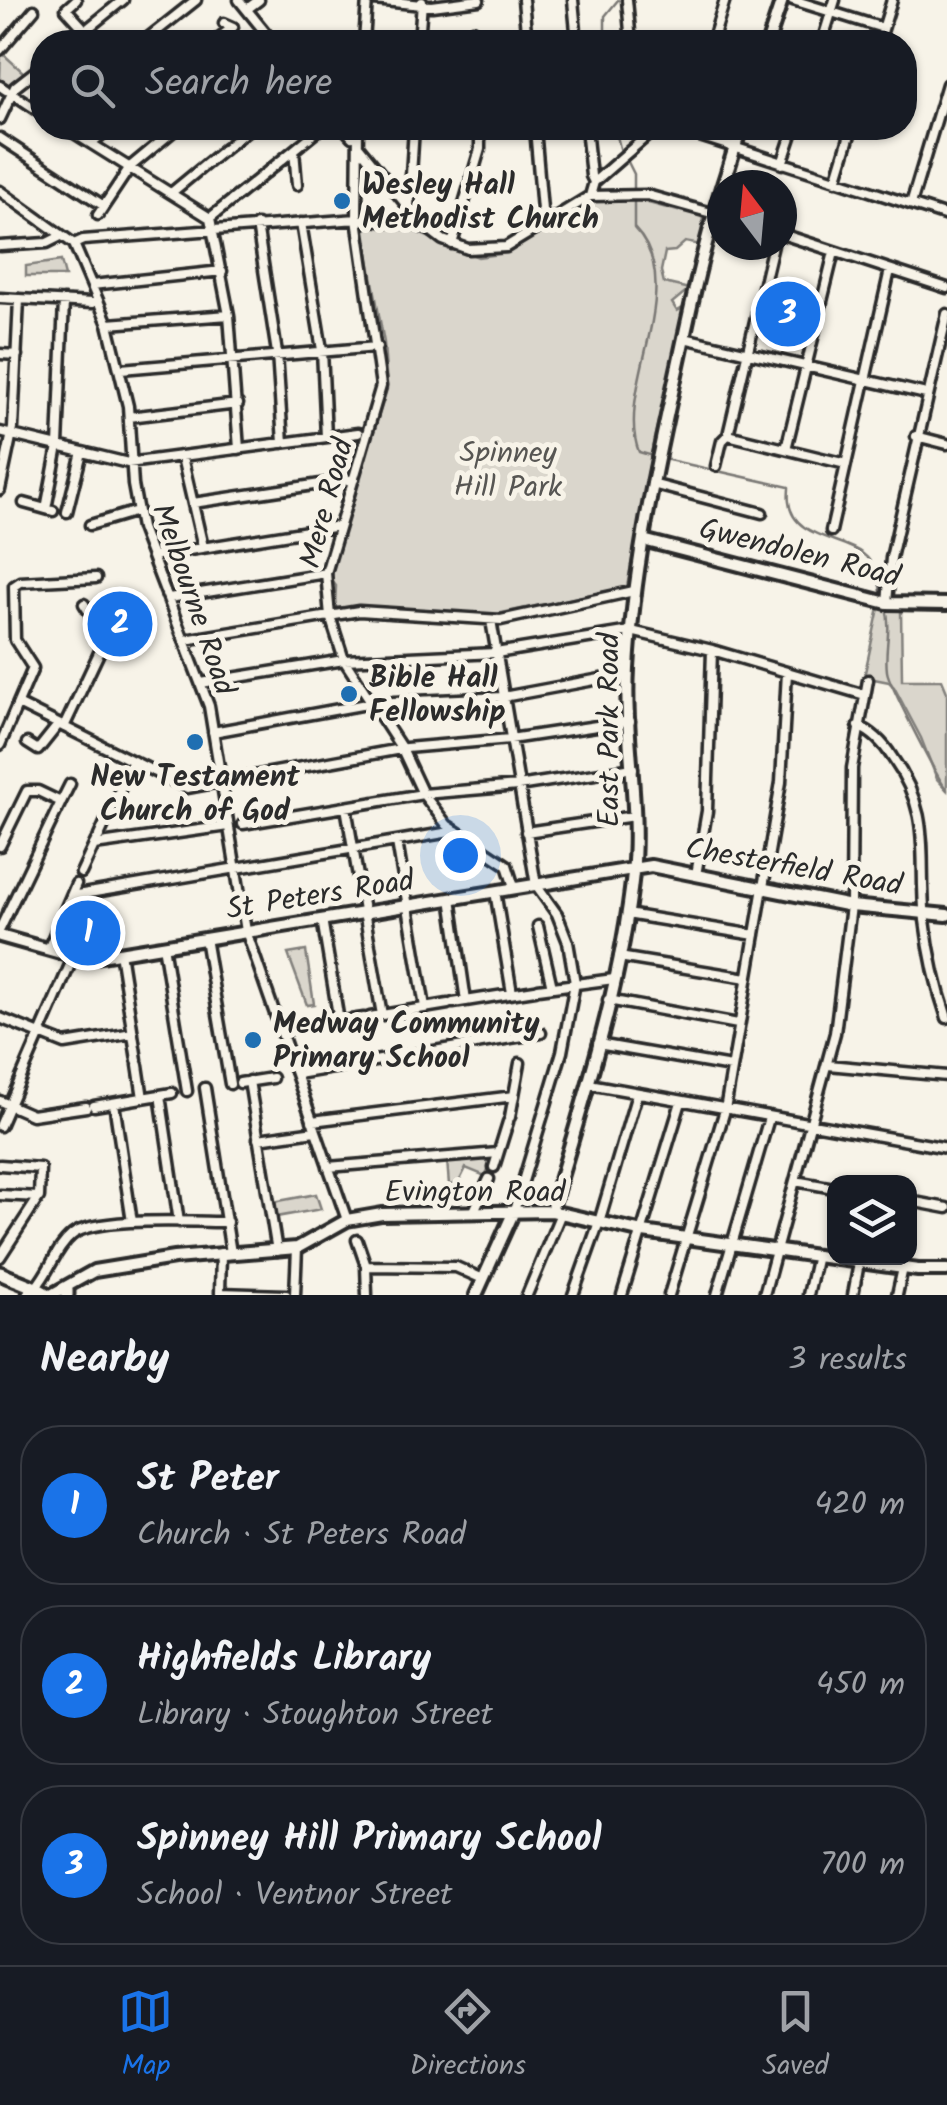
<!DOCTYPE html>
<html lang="en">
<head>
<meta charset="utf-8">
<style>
  :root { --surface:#171b24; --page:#242831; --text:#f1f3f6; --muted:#9ea1a6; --line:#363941; --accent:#1a73e8 }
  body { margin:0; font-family:Kalam,sans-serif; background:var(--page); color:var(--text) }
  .controls { position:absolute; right:30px; bottom:30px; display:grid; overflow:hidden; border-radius:20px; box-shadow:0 2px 8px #0004 }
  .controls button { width:90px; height:90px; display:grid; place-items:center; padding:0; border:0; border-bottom:2px solid var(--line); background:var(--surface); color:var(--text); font:50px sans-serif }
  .compass { position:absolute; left:707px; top:170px; width:90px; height:90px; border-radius:50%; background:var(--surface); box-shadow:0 2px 8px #0004; rotate:344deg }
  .you { position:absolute; left:460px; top:855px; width:35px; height:35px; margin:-25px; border:8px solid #fff; border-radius:50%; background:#1a73e8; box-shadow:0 0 0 15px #1a73e833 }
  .badge { display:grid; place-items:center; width:65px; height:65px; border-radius:50%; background:var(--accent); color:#fff; font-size:32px; font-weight:700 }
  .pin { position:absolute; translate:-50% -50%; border:5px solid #fff; box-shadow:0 2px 10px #0006 }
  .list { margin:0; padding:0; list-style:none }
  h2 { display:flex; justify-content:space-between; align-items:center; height:130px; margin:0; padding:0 40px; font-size:42px }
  h2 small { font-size:32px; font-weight:400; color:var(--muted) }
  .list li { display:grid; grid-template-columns:65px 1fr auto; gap:30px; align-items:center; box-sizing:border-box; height:160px; margin:0 20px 20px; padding:0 20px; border:2px solid var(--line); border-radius:40px }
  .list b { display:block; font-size:38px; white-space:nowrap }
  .list p { margin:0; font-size:32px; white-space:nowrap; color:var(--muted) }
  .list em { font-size:32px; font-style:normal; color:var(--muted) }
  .icon { flex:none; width:55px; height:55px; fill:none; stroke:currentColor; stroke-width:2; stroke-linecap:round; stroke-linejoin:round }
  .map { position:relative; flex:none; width:947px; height:1295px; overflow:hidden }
  .search { position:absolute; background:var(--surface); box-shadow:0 2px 8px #0004; left:30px; right:30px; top:30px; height:110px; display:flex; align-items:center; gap:25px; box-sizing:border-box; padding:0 35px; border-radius:40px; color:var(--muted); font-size:38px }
  .sheet { height:670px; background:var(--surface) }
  nav { display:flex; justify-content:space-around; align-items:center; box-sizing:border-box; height:140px; border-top:2px solid var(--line); background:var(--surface); font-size:28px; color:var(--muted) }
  nav a { display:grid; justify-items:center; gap:5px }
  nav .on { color:var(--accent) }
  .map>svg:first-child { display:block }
</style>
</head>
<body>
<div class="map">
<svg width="947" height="1295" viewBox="0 0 947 1295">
  <rect width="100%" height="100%" fill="#f7f3e8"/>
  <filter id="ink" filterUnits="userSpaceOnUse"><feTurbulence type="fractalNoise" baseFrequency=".01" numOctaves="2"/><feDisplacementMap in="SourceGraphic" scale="20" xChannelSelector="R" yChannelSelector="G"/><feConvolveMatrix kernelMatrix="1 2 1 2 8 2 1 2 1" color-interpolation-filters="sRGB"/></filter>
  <g filter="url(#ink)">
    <!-- green -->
    <path fill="#dad6cc" stroke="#82807c" stroke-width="2.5" d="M1 52 24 73 9 85 0 79Z
      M619 199 641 201 678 211 680 207 703 214 701 245 685 242 675 251 665 252 661 271 664 283 689 289 672 303 677 311 683 308 684 311 654 439 627 587 497 614 335 607 336 586 332 581 334 560 387 389 384 343 364 231 368 226 411 230 478 257 508 253 574 210 595 202Z
      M61 261 65 276H26V266Z
      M879 608 901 610 902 680H942L947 692V790L937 779 921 738 894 687 889 682 864 677Z
      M306 951 314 1004 307 1005 288 954Z
      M493 1159 485 1176 466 1168 458 1184 449 1185 447 1160Z
      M316 1194 321 1209 271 1218 268 1203Z"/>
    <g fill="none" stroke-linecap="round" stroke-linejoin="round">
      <!-- stream -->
      <path stroke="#7a7874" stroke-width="2.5" d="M605 36V16L618 0
        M615 128 621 152
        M626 158 634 174V228C691 286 614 389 639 452L656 457
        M664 459 789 487C789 492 788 497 789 502 793 538 841 537 863 554 876 564 879 581 882 596
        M886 608C892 630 884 649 887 671 888 682 938 780 947 790"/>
      <!-- street casing -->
      <g stroke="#2b2b2b" stroke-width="15">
        <path id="street" d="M76 0 66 9 86 31
          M239 0 273 42
          M374 0 432 6 479 0
          M523 0 527 42
          M573 0 577 42
          M627 0 631 42
          M793 0 883 28
          M247 9 259 0
          M473 30 474 42
          M71 42 123 0
          M143 42 196 0
          M214 42 233 27 224 23
          M364 42 367 0
          M419 42 422 2
          M712 42 725 0
          M822 42 835 0
          M879 42 892 0
          M0 50 34 10
          M0 86 6 90
          M13 94 42 113
          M0 119 15 87 42 66
          M66 128 210 218
          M344 128 352 137
          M358 128 357 219 381 386 326 573 330 616 344 660 402 749 423 794 447 825 507 865 514 887
          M535 128 542 210 547 223
          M586 128 591 176 594 182
          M675 128 947 216
          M0 138 104 206
          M91 143 110 128
          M359 147 422 224 443 240 468 249 506 247 590 196 647 195 722 216
          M782 164 794 128
          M836 181 852 128
          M297 185 294 150 321 128
          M0 191 74 244 108 324 128 406 133 485 141 528 209 706 246 931
          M171 193 250 128
          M590 196 594 182 656 128
          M911 204 947 84
          M409 206 414 128
          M98 215 130 167 177 128
          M301 223 322 350 326 437
          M257 225 277 353 283 443
          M782 234 947 288
          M74 244 83 240 357 219 422 224
          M452 244 480 149V128
          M0 246 47 243 59 237
          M92 285 222 271
          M0 298 92 303
          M108 324 229 315
          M684 338 926 394
          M0 354 17 355
          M121 369 377 347
          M129 417 238 404
          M0 432 128 463 358 433
          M728 435 846 464
          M916 436 947 444
          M239 449 229 315 210 218 294 150
          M786 449 834 252
          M182 457 203 547
          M716 466 722 441 728 435 773 245
          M652 484 762 513
          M0 490 13 428 19 299
          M24 503 53 511
          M193 503 354 479
          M46 509 58 446 64 301
          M67 512 82 452
          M90 525 137 511
          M831 531 890 270
          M152 556 339 526
          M169 598 326 573
          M887 603 891 558 947 314
          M491 620 536 885 557 914 568 942 575 983 562 1052 514 1211
          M185 640 359 611 501 620 634 591
          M201 683 344 660 496 653 631 631 712 650 865 695
          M18 704 187 788 406 748 510 739 630 721
          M858 726C872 732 884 744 892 757 934 817 918 854 925 920 929 954 936 986 947 1018
          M64 727 106 638 84 604
          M213 732 372 703 503 697 627 674
          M27 743 38 750 58 725
          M0 745 33 668 15 640 14 586 20 582 96 578
          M61 802 70 784
          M346 807 382 1015
          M243 824 423 794 518 786 633 768
          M526 832 634 816
          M99 836 133 761
          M397 842 425 1007
          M94 845 228 826
          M0 846 27 791H38L61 802 0 929
          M81 873 96 841
          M696 875 707 811 712 650
          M495 891 512 993
          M71 896 456 831
          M451 898 466 1001
          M627 914 755 935
          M322 919 339 1021
          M538 926 552 987
          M246 931 347 1220
          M205 938 230 1084
          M163 945 187 1091
          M49 947 76 884
          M120 952 137 1060
          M619 957 747 978
          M538 989 614 979
          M608 1000 738 1024
          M453 1003 535 990
          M370 1017 448 1004
          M516 1017 520 1036
          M0 1018 65 1044 133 1033
          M282 1030 364 1018
          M598 1044 731 1067
          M138 1065 143 1098
          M828 1065 947 1076
          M297 1074 541 1033
          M249 1081 277 1251
          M240 1083 272 1078
          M589 1084 947 1148
          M205 1088 231 1253
          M160 1095 179 1222
          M0 1101 32 1115 86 1107
          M114 1103 132 1222
          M94 1106 172 1093
          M510 1117 520 1063
          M312 1121 514 1096
          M0 1126 73 958
          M258 1139 315 1131
          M0 1165 40 1168 39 1197 0 1257
          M328 1167 498 1153
          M494 1167 508 1122
          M795 1181 834 1188
          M0 1195 39 1197
          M910 1201 947 1208
          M473 1213 489 1179
          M357 1240 366 1266 367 1295
          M221 1253 220 1293 286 1295
          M366 1266 456 1267 483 1279
          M36 1287C50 1271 56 1248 72 1235 94 1216 194 1222 227 1222
          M295 1295 297 1248
          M527 1295 561 1213
          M573 1295 599 1222 637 1094
          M622 1295 681 1102
          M669 1295 725 1110 781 782 787 672
          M717 1295 769 1118
          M764 1295 835 1033 851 906 852 768 868 680
          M808 1295 817 1255
          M853 1295 859 1263
          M897 1295 903 1268"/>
      </g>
      <!-- secondary casing -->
      <g stroke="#2b2b2b" stroke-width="18">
        <path id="secondary" d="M768 42 782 0
          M723 185 741 128
          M643 540 887 603 947 604
          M0 936 82 959 651 866 851 906 947 915
          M551 1211C583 1101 621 988 633 873 640 805 624 737 628 669 633 576 652 484 672 393 687 324 701 254 722 187
          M51 1295 94 1271 174 1258 297 1248 347 1220 382 1214 551 1211 643 1232 918 1270H947
          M476 1295 514 1211"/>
      </g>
      <!-- primary casing -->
      <g stroke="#2b2b2b" stroke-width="19">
        <path id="primary" d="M0 1273C16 1281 34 1285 48 1295
          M29 1294V1295
          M67 1295V1290"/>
      </g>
      <!-- street -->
      <use href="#street" stroke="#f7f3e8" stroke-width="8"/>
      <!-- secondary -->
      <use href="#secondary" stroke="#f7f3e8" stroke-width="10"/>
      <!-- primary -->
      <use href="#primary" stroke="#f7f3e8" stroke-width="11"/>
    </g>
  </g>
  <!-- markers -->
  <g fill="#1f6fb2" stroke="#f7f3e8" stroke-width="4">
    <circle cx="342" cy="201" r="10"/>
    <circle cx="349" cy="694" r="10"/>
    <circle cx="195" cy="742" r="10"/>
    <circle cx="253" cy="1040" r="10"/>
  </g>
  <g text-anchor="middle" stroke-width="10" stroke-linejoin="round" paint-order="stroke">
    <!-- poi labels -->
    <g font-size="30" font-weight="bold" fill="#2b2b2b" stroke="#f7f3e8" text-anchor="start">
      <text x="362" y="194">Wesley Hall<tspan x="362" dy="34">Methodist Church</tspan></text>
      <text x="369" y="687">Bible Hall<tspan x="369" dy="34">Fellowship</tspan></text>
      <text x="195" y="786" text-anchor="middle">New Testament<tspan x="195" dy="34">Church of God</tspan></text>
      <text x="273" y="1033">Medway Community<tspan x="273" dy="34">Primary School</tspan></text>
    </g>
    <!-- park labels -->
    <g font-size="30" fill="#575653" stroke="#f7f3e8">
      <text x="508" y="462">Spinney<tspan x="508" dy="34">Hill Park</tspan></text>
    </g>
    <!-- street labels -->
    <g font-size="30" fill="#2b2b2b" stroke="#f7f3e8">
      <text transform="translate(326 503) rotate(-75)" y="10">Mere Road</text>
      <text transform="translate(800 552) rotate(14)" y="10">Gwendolen Road</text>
      <text transform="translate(194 599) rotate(71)" y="10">Melbourne Road</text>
      <text transform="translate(608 730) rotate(-90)" y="10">East Park Road</text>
      <text transform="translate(794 866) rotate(10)" y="10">Chesterfield Road</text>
      <text transform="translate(320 894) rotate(-9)" y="10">St Peters Road</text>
      <text x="475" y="1201">Evington Road</text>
    </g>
  </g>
</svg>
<div class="controls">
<button><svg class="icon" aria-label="layers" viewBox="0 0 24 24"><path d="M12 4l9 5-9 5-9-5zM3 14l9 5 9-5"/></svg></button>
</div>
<svg class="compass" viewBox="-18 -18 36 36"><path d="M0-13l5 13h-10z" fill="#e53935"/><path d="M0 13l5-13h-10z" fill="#9ea1a6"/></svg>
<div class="you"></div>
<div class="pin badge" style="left:88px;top:933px">1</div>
<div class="pin badge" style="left:120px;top:624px">2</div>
<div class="pin badge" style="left:788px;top:314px">3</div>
<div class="search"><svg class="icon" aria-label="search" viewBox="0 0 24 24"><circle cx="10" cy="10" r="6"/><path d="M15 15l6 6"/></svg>Search here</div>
</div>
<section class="sheet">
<h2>Nearby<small>3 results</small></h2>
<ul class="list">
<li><span class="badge">1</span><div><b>St Peter</b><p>Church · St Peters Road</p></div><em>420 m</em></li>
<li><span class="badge">2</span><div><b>Highfields Library</b><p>Library · Stoughton Street</p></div><em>450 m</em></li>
<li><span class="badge">3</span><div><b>Spinney Hill Primary School</b><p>School · Ventnor Street</p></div><em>700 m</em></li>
</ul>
</section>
<nav>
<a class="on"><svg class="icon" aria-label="map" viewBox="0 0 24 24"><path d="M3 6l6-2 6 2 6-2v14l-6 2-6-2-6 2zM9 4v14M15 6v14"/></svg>Map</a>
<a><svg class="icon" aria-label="directions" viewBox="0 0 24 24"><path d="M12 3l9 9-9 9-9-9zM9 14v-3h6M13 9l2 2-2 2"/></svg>Directions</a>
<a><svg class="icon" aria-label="saved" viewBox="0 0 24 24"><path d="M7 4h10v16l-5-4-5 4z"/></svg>Saved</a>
</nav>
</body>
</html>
